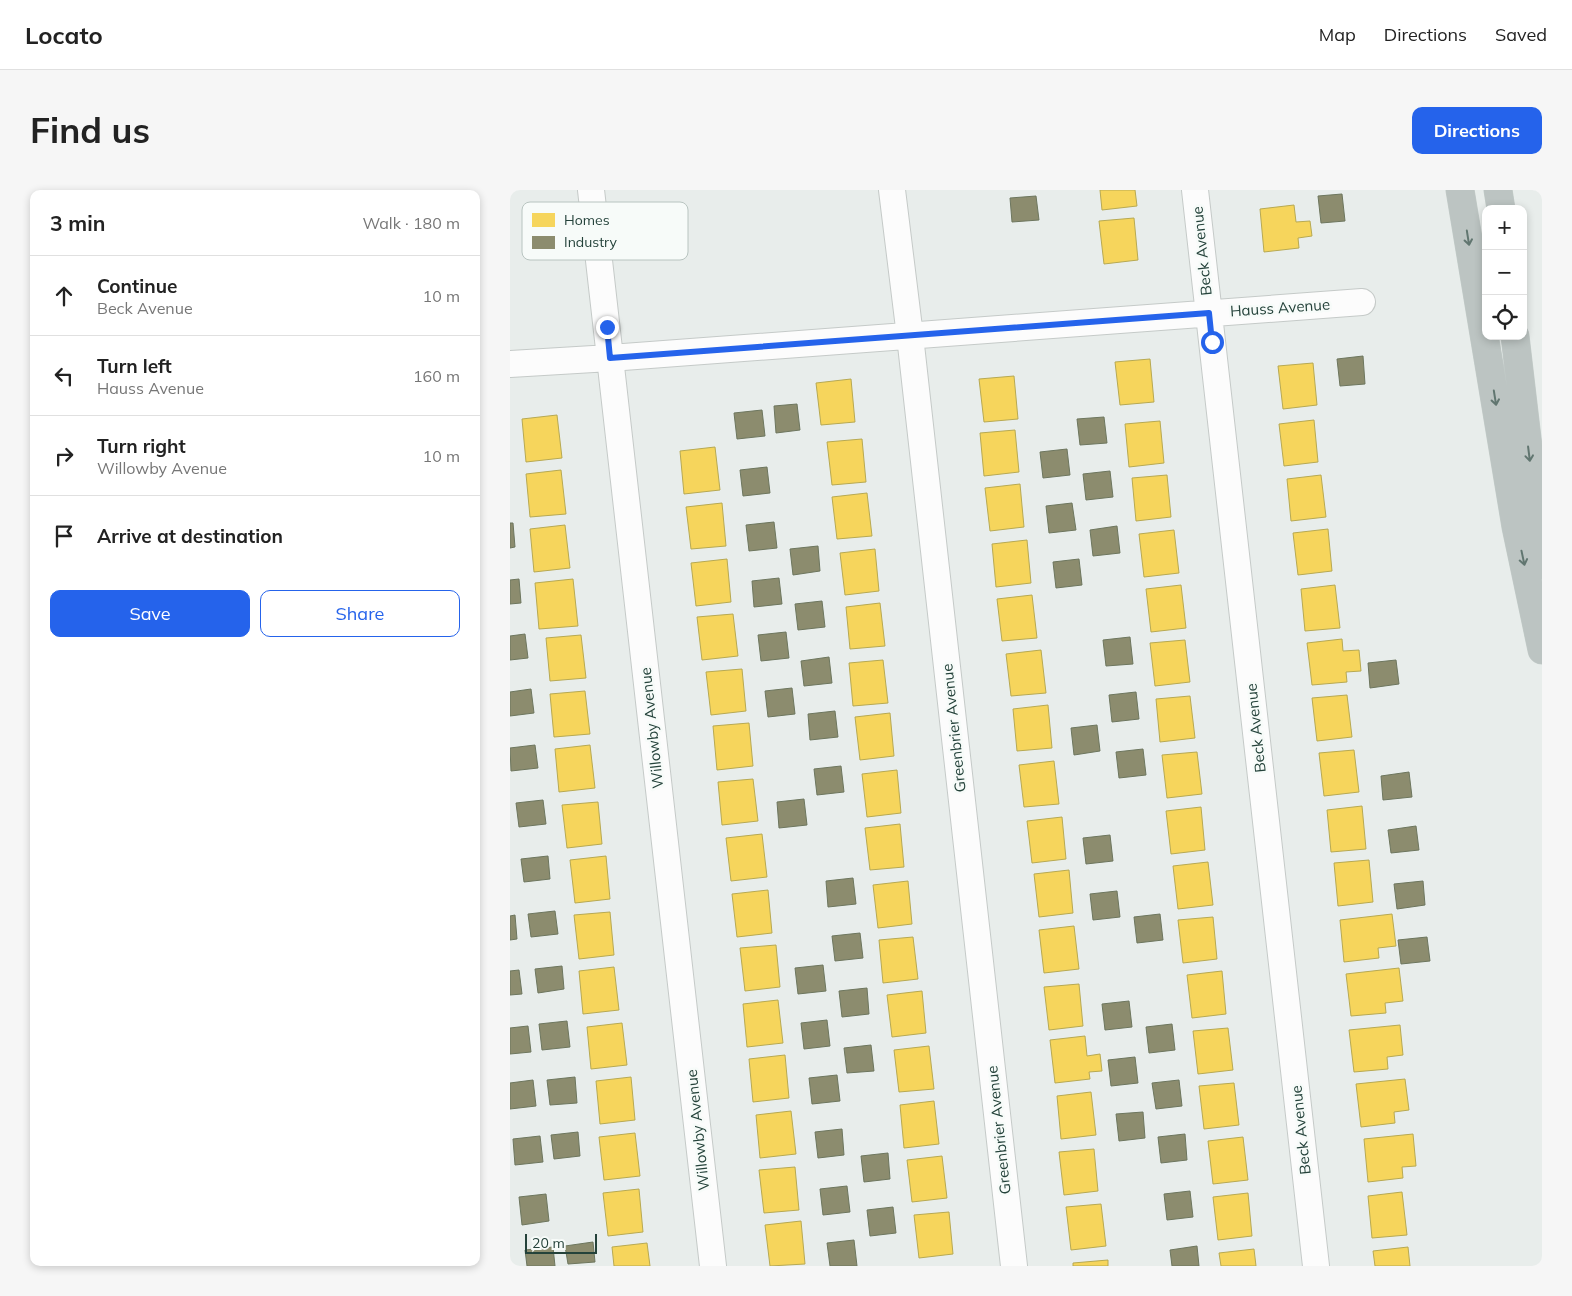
<!DOCTYPE html>
<html lang="en">
<head>
<meta charset="utf-8">
<style>
  :root { --surface:#fff; --page:#f6f6f6; --text:#222; --muted:#767676; --line:#e0e0e0; --accent:#2563eb }
  body { margin:0; font-family:Mulish,sans-serif; background:var(--page); color:var(--text) }
  .controls { position:absolute; right:15px; top:15px; display:grid; overflow:hidden; border-radius:10px; box-shadow:0 2px 8px #0003 }
  .controls button { width:45px; height:45px; display:grid; place-items:center; padding:0; border:0; border-bottom:1px solid var(--line); background:var(--surface); color:var(--text); font:25px sans-serif }
  .scale { position:absolute; left:15px; bottom:12px; width:72px; box-sizing:border-box; padding-left:5px; border:2px solid #24423a; border-top:0; font-size:14px; line-height:18px; white-space:nowrap; color:#24423a; -webkit-text-stroke:4px #f7fbf9; paint-order:stroke }
  .stop { position:absolute; width:15px; height:15px; margin:-11px; border:4px solid #2563eb; border-radius:50%; background:#fff }
  .stop.end { background:#2563eb; border-color:#fff; box-shadow:0 1px 5px #0008 }
  .list { margin:0; padding:0; list-style:none }
  h2 { display:flex; justify-content:space-between; align-items:center; height:65px; margin:0; padding:0 20px; font-size:21px }
  h2 small { font-size:16px; font-weight:400; color:var(--muted) }
  .list li { display:grid; grid-template-columns:32px 1fr auto; gap:15px; align-items:center; box-sizing:border-box; height:80px; padding:0 20px; border-top:1px solid var(--line) }
  .list b { display:block; font-size:19px; white-space:nowrap }
  .list p { margin:0; font-size:16px; white-space:nowrap; color:var(--muted) }
  .list em { font-size:16px; font-style:normal; color:var(--muted) }
  .actions { display:flex; gap:10px; padding:15px 20px }
  .actions a { flex:1; padding:11px 0; border:1px solid var(--accent); border-radius:10px; text-align:center; font-size:18px; color:var(--accent) }
  .actions .main { background:var(--accent); color:#fff }
  .icon { flex:none; width:28px; height:28px; fill:none; stroke:currentColor; stroke-width:2; stroke-linecap:round; stroke-linejoin:round }
  .map { position:relative; flex:none; width:1032px; height:1076px; overflow:hidden; border-radius:10px }
  header { display:flex; align-items:center; gap:30px; box-sizing:border-box; height:70px; padding:0 25px; background:var(--surface); border-bottom:1px solid var(--line) }
  header strong { font-size:24px }
  nav { display:flex; gap:28px; margin-inline-start:auto; font-size:18px }
  .intro { display:flex; align-items:center; justify-content:space-between; box-sizing:border-box; height:120px; padding:0 30px }
  h1 { margin:0; font-size:35px }
  .button { padding:12px 22px; border-radius:10px; background:var(--accent); color:#fff; font-size:18px; font-weight:700 }
  main { display:flex; gap:30px; padding:0 30px }
  aside { flex:1; background:var(--surface); border-radius:10px; box-shadow:0 2px 8px #0003 }
  .map>svg:first-child { display:block }
</style>
</head>
<body>
<header>
<strong>Locato</strong>
<nav><a>Map</a><a>Directions</a><a>Saved</a></nav>
</header>
<div class="intro"><h1>Find us</h1><a class="button">Directions</a></div>
<main>
<aside>
<h2>3 min<small>Walk · 180 m</small></h2>
<ul class="list">
<li><svg class="icon" aria-label="ahead" viewBox="0 0 24 24"><path d="M12 20V5M6 11l6-6 6 6"/></svg><div><b>Continue</b><p>Beck Avenue</p></div><em>10 m</em></li>
<li><svg class="icon" aria-label="left" viewBox="0 0 24 24"><path d="M17 20v-9H6M10 6l-5 5 5 5"/></svg><div><b>Turn left</b><p>Hauss Avenue</p></div><em>160 m</em></li>
<li><svg class="icon" aria-label="right" viewBox="0 0 24 24"><path d="M7 20v-9h11M14 6l5 5-5 5"/></svg><div><b>Turn right</b><p>Willowby Avenue</p></div><em>10 m</em></li>
<li><svg class="icon" aria-label="arrive" viewBox="0 0 24 24"><path d="M6 21V4h12l-3 4 3 4H6"/></svg><div><b>Arrive at destination</b></div></li>
</ul>
<div class="actions"><a class="main">Save</a><a>Share</a></div>
</aside>
<div class="map">
<svg width="1032" height="1076" viewBox="0 0 1032 1076">
  <rect width="100%" height="100%" fill="#e8edeb"/>
  <!-- homes -->
  <path fill="#f6d55c" stroke="#b7a952" d="M590 0H625L627 16 592 20Z
    M784 15 786 32 800 31 802 46 788 48 789 58 754 62 750 19Z
    M624 28 628 70 594 74 589 31Z
    M640 169 644 212 610 215 605 172Z
    M803 173 807 215 773 219 768 176Z
    M504 186 508 229 474 232 469 189Z
    M341 189 345 232 311 235 306 193Z
    M47 225 52 268 16 272 12 229Z
    M804 230 808 272 774 276 769 234Z
    M650 231 654 273 619 277 615 234Z
    M505 240 509 282 474 286 470 243Z
    M352 249 356 292 322 295 317 252Z
    M205 257 210 300 174 304 170 261Z
    M51 280 56 324 20 327 16 284Z
    M657 285 661 327 626 331 622 288Z
    M811 285 816 327 781 331 777 289Z
    M510 294 514 337 480 341 475 298Z
    M357 303 362 346 327 349 322 307Z
    M212 313 216 356 181 359 176 317Z
    M55 335 60 378 24 382 20 339Z
    M818 339 822 381 788 385 783 343Z
    M664 340 669 383 634 387 629 344Z
    M517 350 521 393 486 397 482 354Z
    M365 359 369 401 335 405 330 363Z
    M217 369 221 412 186 416 181 373Z
    M63 389 68 436 29 439 25 393Z
    M671 395 676 438 641 442 636 399Z
    M825 395 830 438 795 441 791 399Z
    M522 405 527 448 492 451 487 409Z
    M370 413 375 456 340 459 336 417Z
    M223 424 228 466 192 470 187 427Z
    M71 445 76 488 40 491 36 448Z
    M832 449 833 461 849 460 851 481 836 482 837 492 802 495 797 453Z
    M675 450 680 492 645 496 640 453Z
    M531 460 536 503 501 506 496 464Z
    M373 470 378 513 343 516 339 473Z
    M232 479 236 521 201 525 196 482Z
    M75 501 80 544 44 547 40 504Z
    M837 505 842 547 807 551 802 508Z
    M680 506 685 548 650 552 646 509Z
    M538 515 542 558 507 561 503 519Z
    M380 523 384 566 350 570 345 527Z
    M239 533 243 576 207 580 203 536Z
    M80 555 85 598 49 602 45 559Z
    M844 560 849 602 814 606 809 563Z
    M687 562 692 604 657 608 652 565Z
    M544 571 549 614 514 617 509 575Z
    M387 580 391 623 357 627 352 584Z
    M243 589 248 631 212 635 208 592Z
    M88 612 92 654 57 658 52 615Z
    M852 616 856 659 821 662 817 620Z
    M691 617 695 660 661 664 656 621Z
    M552 627 556 669 522 673 517 631Z
    M390 634 394 677 360 680 355 638Z
    M252 644 257 687 221 691 216 648Z
    M96 666 100 709 65 713 60 670Z
    M859 670 863 712 828 716 824 673Z
    M698 672 703 715 668 719 663 676Z
    M559 680 563 723 529 727 524 684Z
    M398 691 402 734 368 738 363 695Z
    M258 700 262 743 227 747 222 704Z
    M100 722 104 765 69 769 64 725Z
    M882 724 886 756 868 758 869 768 834 772 830 730Z
    M703 727 707 769 673 773 668 730Z
    M564 736 569 779 534 783 529 740Z
    M403 747 408 789 373 793 369 750Z
    M266 755 270 797 235 801 230 758Z
    M104 777 109 820 73 824 69 781Z
    M889 778 893 811 875 813 876 823 841 826 836 784Z
    M712 781 716 824 682 828 677 785Z
    M569 794 573 836 539 840 534 797Z
    M412 801 416 843 382 847 377 805Z
    M268 810 273 853 237 857 233 814Z
    M112 833 117 875 81 879 77 837Z
    M890 835 893 865 877 867 878 879 844 882 839 840Z
    M718 838 723 880 688 884 683 841Z
    M575 846 577 866 590 864 592 881 579 882 580 889 545 893 540 850Z
    M419 856 424 899 389 902 384 860Z
    M275 865 279 908 243 912 239 869Z
    M121 887 125 930 90 934 86 891Z
    M895 889 899 920 884 922 885 933 851 937 846 894Z
    M724 893 729 935 694 939 689 896Z
    M581 902 586 945 551 949 547 906Z
    M424 911 429 954 394 958 390 915Z
    M281 921 286 964 250 968 246 925Z
    M125 943 130 986 94 990 89 947Z
    M903 944 906 976 892 977 893 988 858 992 854 949Z
    M733 947 738 990 703 994 698 951Z
    M584 959 588 1001 554 1005 549 962Z
    M432 966 437 1008 402 1012 397 970Z
    M285 977 289 1020 254 1023 249 980Z
    M129 999 133 1042 98 1046 93 1003Z
    M892 1002 897 1045 862 1048 858 1006Z
    M738 1003 742 1046 708 1050 703 1007Z
    M591 1014 596 1056 561 1060 556 1017Z
    M439 1022 443 1064 409 1068 404 1025Z
    M291 1031 295 1074 260 1076 255 1035Z
    M137 1053 140 1076H104L102 1057Z
    M898 1057 900 1076H865L863 1061Z
    M744 1059 746 1076H711L709 1063Z
    M598 1070V1076H563V1073Z"/>
  <!-- industry -->
  <path fill="#8c8c6e" stroke="#6d765e" d="M832 4 835 31 811 33 808 6Z
    M526 6 529 30 502 32 500 8Z
    M853 166 855 194 830 196 827 169Z
    M287 214 290 240 266 243 264 216Z
    M252 220 255 246 227 249 224 223Z
    M594 227 597 253 570 255 567 229Z
    M557 259 560 285 533 288 530 262Z
    M257 277 260 303 233 306 230 280Z
    M600 281 603 307 576 310 573 284Z
    M562 313 566 340 539 343 536 316Z
    M264 332 267 358 239 361 236 335Z
    M0 333H3L5 357 0 358Z
    M607 336 610 363 583 366 580 340Z
    M308 356 310 381 283 385 280 359Z
    M569 369 572 395 546 398 543 372Z
    M269 388 272 414 244 417 242 391Z
    M9 389 11 413 0 414V390Z
    M312 411 315 437 288 440 285 414Z
    M276 442 279 468 251 471 248 445Z
    M15 444 18 468 0 470V446Z
    M620 447 623 474 596 476 593 450Z
    M319 467 322 493 294 496 291 471Z
    M886 470 889 494 860 498 858 473Z
    M282 498 285 524 258 527 255 501Z
    M21 499 24 523 0 526V502Z
    M626 502 629 529 602 532 599 505Z
    M325 521 328 547 300 550 298 524Z
    M587 535 590 561 564 565 561 538Z
    M25 555 28 578 1 581 0 558Z
    M633 559 636 585 609 588 606 562Z
    M331 576 334 602 307 605 304 579Z
    M899 582 902 607 873 610 871 586Z
    M294 609 297 635 269 638 267 612Z
    M33 610 36 634 9 637 6 613Z
    M906 636 909 660 881 663 878 640Z
    M600 645 603 671 576 674 573 648Z
    M38 666 40 689 14 692 11 669Z
    M343 688 346 714 318 717 316 691Z
    M913 691 915 715 887 719 884 694Z
    M607 701 610 727 583 730 580 704Z
    M45 721 48 744 21 747 18 724Z
    M650 724 653 750 627 753 624 727Z
    M5 725 7 749 0 750V726Z
    M350 743 353 768 325 771 322 746Z
    M917 747 920 771 891 774 888 750Z
    M313 775 316 801 288 804 285 778Z
    M52 776 54 799 28 803 25 779Z
    M9 780 12 804 0 805V781Z
    M357 798 359 824 332 827 329 801Z
    M619 811 622 837 595 840 592 814Z
    M317 830 320 856 294 859 291 833Z
    M57 831 60 857 32 860 29 834Z
    M662 834 665 860 639 863 636 837Z
    M18 836 21 862 0 864V838Z
    M361 855 364 881 337 883 334 858Z
    M625 867 628 893 601 896 598 870Z
    M327 885 330 911 302 914 299 888Z
    M65 887 67 913 40 915 37 890Z
    M23 890 26 916 0 919V893Z
    M669 890 672 916 646 919 642 893Z
    M633 922 635 948 609 951 606 924Z
    M332 939 334 965 308 968 305 942Z
    M68 942 70 966 44 969 41 945Z
    M675 944 677 970 651 973 648 947Z
    M30 946 33 972 5 975 3 949Z
    M378 963 380 989 354 992 351 966Z
    M337 996 340 1022 313 1025 310 999Z
    M680 1001 683 1027 657 1030 654 1004Z
    M36 1004 39 1031 12 1035 9 1007Z
    M383 1017 386 1043 360 1046 357 1020Z
    M344 1050 347 1076H320L317 1053Z
    M83 1052 85 1072 58 1074 55 1056Z
    M687 1056 689 1076H662L660 1060Z
    M43 1057 45 1076H17L15 1060Z"/>
  <g fill="none" stroke-linecap="round" stroke-linejoin="round">
    <!-- street casing -->
    <g stroke="#c5cac8" stroke-width="28">
      <path id="street" d="M81 0 203 1076
        M382 0 400 146 504 1076
        M685 0 806 1076
        M0 174 100 168 852 112"/>
    </g>
    <!-- highway casing -->
    <g stroke="#c3ccc9" stroke-width="29">
      <path id="highway" d="M950 0 1006 337 1032 460
        M988 0 991 19
        M1005 146 1032 375"/>
    </g>
    <!-- street -->
    <use href="#street" stroke="#fcfcfc" stroke-width="26"/>
    <!-- highway -->
    <use href="#highway" stroke="#bcc4c2" stroke-width="28"/>
  </g>
  <!-- one-way arrows -->
  <defs><path id="oneway-shaft" d="M-6 0H5M1.5-3L5.5 0L1.5 3" fill="none" stroke-width="1.6" stroke-linecap="round" stroke-linejoin="round" transform="scale(1.25)"/></defs>
  <g stroke="#617670">
    <use href="#oneway-shaft" transform="translate(958 48) rotate(81)"/>
    <use href="#oneway-shaft" transform="translate(985 208) rotate(81)"/>
    <use href="#oneway-shaft" transform="translate(1019 264) rotate(83)"/>
    <use href="#oneway-shaft" transform="translate(1013 368) rotate(78)"/>
  </g>
  <g fill="none" stroke-linecap="round" stroke-linejoin="round">
    <!-- route -->
    <path stroke="#2563eb" stroke-width="6" d="M97 137 100 168 699 123 702 152"/>
  </g>
  <g text-anchor="middle" stroke-width="5" stroke-linejoin="round" paint-order="stroke">
    <!-- street labels -->
    <g font-size="15" fill="#24423a" stroke="#f7fbf9">
      <text transform="translate(692 61) rotate(-96)" y="5">Beck Avenue</text>
      <text transform="translate(770 118) rotate(-4)" y="5">Hauss Avenue</text>
      <text transform="translate(142 538) rotate(-96)" y="5">Willowby Avenue</text>
      <text transform="translate(444 538) rotate(-96)" y="5">Greenbrier Avenue</text>
      <text transform="translate(746 538) rotate(-96)" y="5">Beck Avenue</text>
      <text transform="translate(188 940) rotate(-96)" y="5">Willowby Avenue</text>
      <text transform="translate(489 940) rotate(-96)" y="5">Greenbrier Avenue</text>
      <text transform="translate(791 940) rotate(-96)" y="5">Beck Avenue</text>
    </g>
  </g>
  <!-- legend -->
  <rect x="12" y="12" width="166" height="58" rx="8" fill="#f7fbf9" stroke="#b8c4c0" stroke-width="1"/>
  <rect x="22" y="23" width="23" height="14" fill="#f6d55c"/>
  <rect x="22" y="46" width="23" height="13" fill="#8c8c6e"/>
  <g font-size="14" fill="#24423a">
    <text x="54" y="35">Homes</text>
    <text x="54" y="57">Industry</text>
  </g>
</svg>
<div class="controls">
<button>+</button>
<button>−</button>
<button><svg class="icon" aria-label="locate" viewBox="0 0 24 24"><circle cx="12" cy="12" r="6"/><path d="M12 2v4M12 18v4M2 12h4M18 12h4"/></svg></button>
</div>
<div class="scale">20 m</div>
<div class="stop" style="left:702px;top:152px"></div>
<div class="stop end" style="left:97px;top:137px"></div>
</div>
</main>
</body>
</html>
